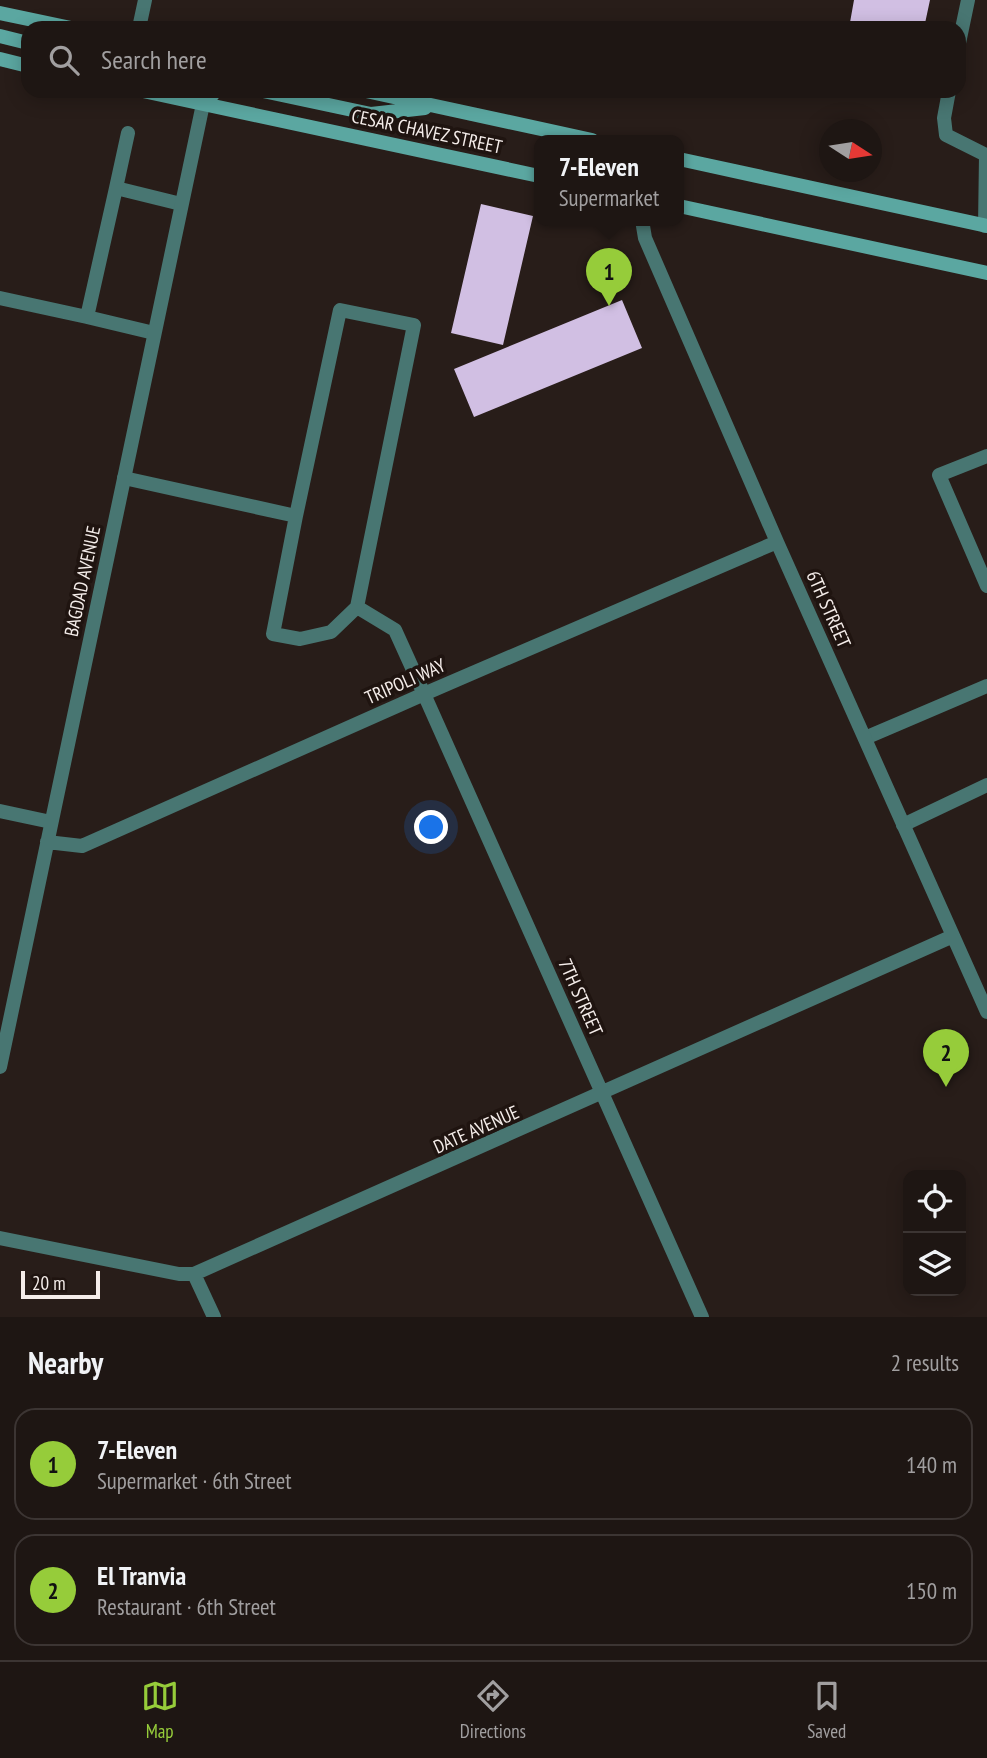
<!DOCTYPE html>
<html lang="en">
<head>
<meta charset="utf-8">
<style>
  :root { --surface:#1e1613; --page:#261f1c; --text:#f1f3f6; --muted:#a19fa0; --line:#3c3533; --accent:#96cc3a }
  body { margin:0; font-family:"PT Sans Narrow",sans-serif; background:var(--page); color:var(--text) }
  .controls { position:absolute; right:21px; bottom:21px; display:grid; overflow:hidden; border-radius:14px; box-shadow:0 4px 18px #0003 }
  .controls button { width:63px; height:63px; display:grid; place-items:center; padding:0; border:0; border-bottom:2px solid var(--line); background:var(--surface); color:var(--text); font:35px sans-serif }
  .compass { position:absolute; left:819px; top:119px; width:63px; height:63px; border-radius:50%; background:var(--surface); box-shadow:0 4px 18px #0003; rotate:102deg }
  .scale { position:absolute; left:21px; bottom:18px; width:79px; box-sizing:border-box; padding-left:7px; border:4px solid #f5edea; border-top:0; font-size:19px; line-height:24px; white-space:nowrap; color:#f5edea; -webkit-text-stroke:5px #1f1410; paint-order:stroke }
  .you { position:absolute; left:432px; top:828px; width:24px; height:24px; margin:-18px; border:5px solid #fff; border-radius:50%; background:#1a73e8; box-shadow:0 0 0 10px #1a73e833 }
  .badge { display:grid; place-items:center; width:46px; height:46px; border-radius:50%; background:var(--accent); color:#111; font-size:23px; font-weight:700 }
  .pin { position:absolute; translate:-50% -58px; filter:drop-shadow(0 2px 4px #0008) }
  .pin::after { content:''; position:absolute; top:37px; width:24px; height:21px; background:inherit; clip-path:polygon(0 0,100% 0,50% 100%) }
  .popup { position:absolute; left:534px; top:135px; width:150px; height:91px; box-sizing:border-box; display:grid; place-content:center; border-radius:14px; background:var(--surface); filter:drop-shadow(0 2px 5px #0005); font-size:23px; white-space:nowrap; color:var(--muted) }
  .popup b { font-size:26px; color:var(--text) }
  .popup::after { content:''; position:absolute; left:50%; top:100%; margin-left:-14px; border:14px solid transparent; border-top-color:var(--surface) }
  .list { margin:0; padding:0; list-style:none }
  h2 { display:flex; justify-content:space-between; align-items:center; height:91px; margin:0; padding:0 28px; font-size:30px }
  h2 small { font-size:23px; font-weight:400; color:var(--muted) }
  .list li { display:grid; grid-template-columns:46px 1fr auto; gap:21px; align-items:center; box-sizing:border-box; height:112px; margin:0 14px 14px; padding:0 14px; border:2px solid var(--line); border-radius:21px }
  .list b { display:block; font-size:26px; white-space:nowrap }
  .list p { margin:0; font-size:23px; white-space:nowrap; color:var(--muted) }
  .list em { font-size:23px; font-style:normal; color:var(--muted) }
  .icon { flex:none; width:38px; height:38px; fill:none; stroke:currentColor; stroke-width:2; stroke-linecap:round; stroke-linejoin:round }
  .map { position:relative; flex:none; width:987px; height:1317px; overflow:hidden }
  .search { position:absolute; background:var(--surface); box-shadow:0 4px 18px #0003; left:21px; right:21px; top:21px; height:77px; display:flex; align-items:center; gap:18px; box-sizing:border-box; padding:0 24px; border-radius:21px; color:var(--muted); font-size:26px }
  .sheet { height:343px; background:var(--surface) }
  nav { display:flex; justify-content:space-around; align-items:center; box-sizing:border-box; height:98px; border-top:2px solid var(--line); background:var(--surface); font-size:19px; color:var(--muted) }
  nav a { display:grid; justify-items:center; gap:4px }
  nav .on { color:var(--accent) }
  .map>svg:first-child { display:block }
</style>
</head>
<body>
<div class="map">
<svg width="987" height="1317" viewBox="0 0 987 1317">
  <rect width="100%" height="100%" fill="#281d19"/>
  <!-- building -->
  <path fill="#d1bfe3" d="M854 0H930L924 28H849Z
    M481 204 533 216 503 345 451 333Z
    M622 300 642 348 474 417 454 369Z"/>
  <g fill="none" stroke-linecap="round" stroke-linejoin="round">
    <!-- lane -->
    <path stroke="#487672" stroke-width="14" d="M959 43 968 0
      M949 91 944 118 946 135 986 155 985 226
      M116 188 128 133
      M0 298 87 317
      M154 333 87 317 116 188 181 204
      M987 456 939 475 987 586
      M124 478 296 516 340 310 414 325 357 607 331 632 300 639 273 634 296 516
      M357 607 395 630 424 694
      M865 738 987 686
      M903 825 987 785"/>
    <!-- street -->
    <path stroke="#487672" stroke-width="14" d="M139 28 145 0
      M642 220 645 238 777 542 987 1012
      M424 694 702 1317
      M0 811 51 822
      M47 842 82 846 424 694 777 542
      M0 1067 203 104
      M0 1238 179 1274H194L953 936
      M194 1274 214 1317"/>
    <!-- secondary -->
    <path stroke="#5ba7a1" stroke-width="14" d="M0 13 71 28
      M0 36 28 43
      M0 59 28 66
      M143 91 539 176
      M263 91 371 114 425 108
      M366 91 592 140
      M203 104 216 91
      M679 159 987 226
      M679 206 987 273"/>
  </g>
  <g text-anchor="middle" stroke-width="7" stroke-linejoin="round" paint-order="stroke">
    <!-- street labels -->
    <g font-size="19" fill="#f5edea" stroke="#1f1410">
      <text transform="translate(427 131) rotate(12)" y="7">CESAR CHAVEZ STREET</text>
      <text transform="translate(82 581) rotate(-78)" y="7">BAGDAD AVENUE</text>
      <text transform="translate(829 609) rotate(66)" y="7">6TH STREET</text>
      <text transform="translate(405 681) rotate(-24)" y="7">TRIPOLI WAY</text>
      <text transform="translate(581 997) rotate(66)" y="7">7TH STREET</text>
      <text transform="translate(476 1129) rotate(-24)" y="7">DATE AVENUE</text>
    </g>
  </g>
</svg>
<div class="controls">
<button><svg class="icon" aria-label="locate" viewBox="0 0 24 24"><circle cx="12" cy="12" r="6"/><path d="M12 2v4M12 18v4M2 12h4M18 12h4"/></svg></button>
<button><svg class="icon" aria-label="layers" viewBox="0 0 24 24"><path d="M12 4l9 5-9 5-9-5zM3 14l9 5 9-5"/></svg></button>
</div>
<svg class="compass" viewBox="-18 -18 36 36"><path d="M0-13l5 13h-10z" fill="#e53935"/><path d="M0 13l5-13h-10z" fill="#a19fa0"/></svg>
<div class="scale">20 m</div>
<div class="you"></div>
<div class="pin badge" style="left:609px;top:306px">1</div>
<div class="popup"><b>7-Eleven</b>Supermarket</div>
<div class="pin badge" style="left:946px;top:1087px">2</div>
<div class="search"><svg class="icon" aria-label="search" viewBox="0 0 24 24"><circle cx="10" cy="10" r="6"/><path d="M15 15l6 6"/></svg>Search here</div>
</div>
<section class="sheet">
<h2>Nearby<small>2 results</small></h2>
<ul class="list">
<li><span class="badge">1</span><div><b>7-Eleven</b><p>Supermarket · 6th Street</p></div><em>140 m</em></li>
<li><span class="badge">2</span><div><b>El Tranvia</b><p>Restaurant · 6th Street</p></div><em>150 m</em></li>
</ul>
</section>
<nav>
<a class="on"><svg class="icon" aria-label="map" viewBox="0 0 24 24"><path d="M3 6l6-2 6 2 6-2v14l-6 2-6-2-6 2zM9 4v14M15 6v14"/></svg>Map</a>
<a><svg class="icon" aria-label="directions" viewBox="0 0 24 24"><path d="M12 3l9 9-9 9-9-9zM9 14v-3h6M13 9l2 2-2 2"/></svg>Directions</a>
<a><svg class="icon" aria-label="saved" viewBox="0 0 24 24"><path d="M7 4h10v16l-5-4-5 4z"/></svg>Saved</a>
</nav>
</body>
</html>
